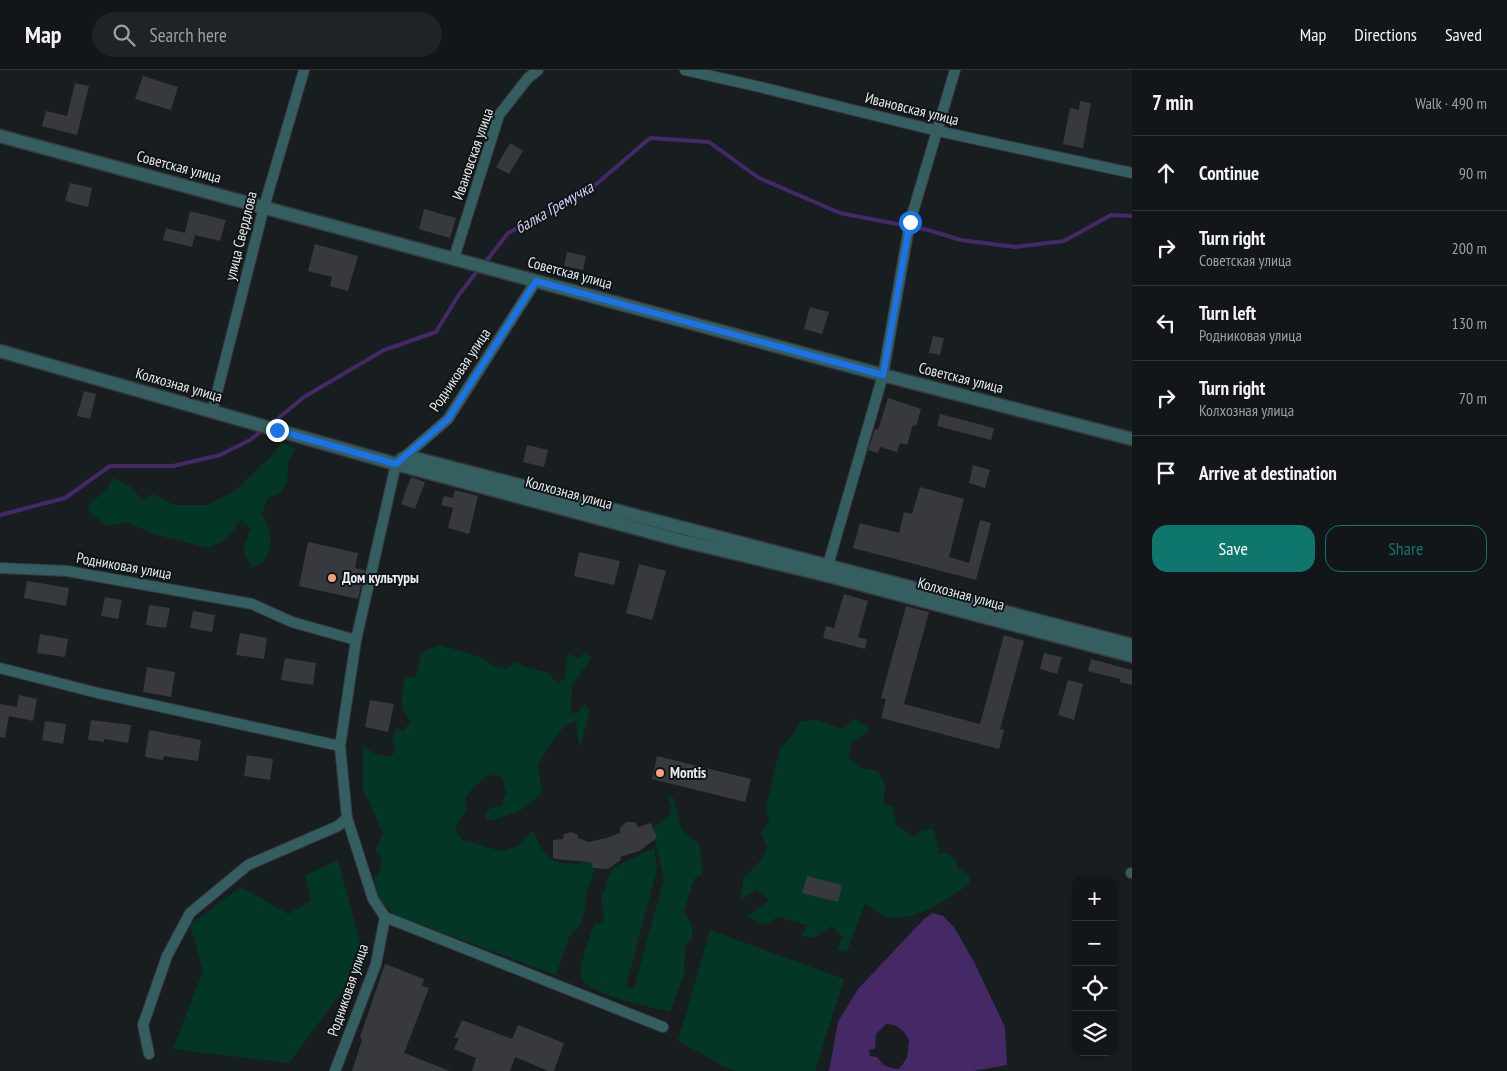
<!DOCTYPE html>
<html lang="en">
<head>
<meta charset="utf-8">
<style>
  :root { --surface:#121618; --page:#1f2325; --text:#f1f3f6; --muted:#9c9fa2; --line:#313537; --accent:#0f766e }
  body { margin:0; font-family:"PT Sans Narrow",sans-serif; background:var(--page); color:var(--text) }
  .controls { position:absolute; right:15px; bottom:15px; display:grid; overflow:hidden; border-radius:10px; box-shadow:0 2px 12px #0003 }
  .controls button { width:45px; height:45px; display:grid; place-items:center; padding:0; border:0; border-bottom:1px solid var(--line); background:var(--surface); color:var(--text); font:25px sans-serif }
  .stop { position:absolute; width:15px; height:15px; margin:-11px; border:4px solid #1a73e8; border-radius:50%; background:#fff }
  .stop.end { background:#1a73e8; border-color:#fff; box-shadow:0 1px 5px #0008 }
  .list { margin:0; padding:0; list-style:none }
  h2 { display:flex; justify-content:space-between; align-items:center; height:65px; margin:0; padding:0 20px; font-size:21px }
  h2 small { font-size:16px; font-weight:400; color:var(--muted) }
  .list li { display:grid; grid-template-columns:32px 1fr auto; gap:15px; align-items:center; box-sizing:border-box; height:75px; padding:0 20px; border-top:1px solid var(--line) }
  .list b { display:block; font-size:19px; white-space:nowrap }
  .list p { margin:0; font-size:16px; white-space:nowrap; color:var(--muted) }
  .list em { font-size:16px; font-style:normal; color:var(--muted) }
  .actions { display:flex; gap:10px; padding:15px 20px }
  .actions a { flex:1; padding:11px 0; border:1px solid var(--accent); border-radius:15px; text-align:center; font-size:18px; color:var(--accent) }
  .actions .main { background:var(--accent); color:#fff }
  .icon { flex:none; width:28px; height:28px; fill:none; stroke:currentColor; stroke-width:2; stroke-linecap:round; stroke-linejoin:round }
  .map { position:relative; flex:none; width:1132px; height:1001px; overflow:hidden }
  header { display:flex; align-items:center; gap:30px; box-sizing:border-box; height:70px; padding:0 25px; background:var(--surface); border-bottom:1px solid var(--line) }
  header strong { font-size:24px }
  nav { display:flex; gap:28px; margin-inline-start:auto; font-size:18px }
  .search { width:350px; height:45px; background:var(--page); display:flex; align-items:center; gap:12px; box-sizing:border-box; padding:0 18px; border-radius:28px; color:var(--muted); font-size:19px }
  main { display:flex }
  aside { flex:1; background:var(--surface) }
  .map>svg:first-child { display:block }
</style>
</head>
<body>
<header>
<strong>Map</strong>
<div class="search"><svg class="icon" aria-label="search" viewBox="0 0 24 24"><circle cx="10" cy="10" r="6"/><path d="M15 15l6 6"/></svg>Search here</div>
<nav><a>Map</a><a>Directions</a><a>Saved</a></nav>
</header>
<main>
<div class="map">
<svg width="1132" height="1001" viewBox="0 0 1132 1001">
  <rect width="100%" height="100%" fill="#181d20"/>
  <!-- green -->
  <path fill="#043625" d="M282 372 296 379 288 392 287 411 282 422 267 429 262 444C270 457 275 476 265 489 263 493 256 495 252 498L243 481 250 458 241 450 227 469 208 478 154 464 126 452 108 456 89 442 88 435 107 419 113 408 130 416 143 431 153 424 174 435H208L236 420 272 385Z
    M441 575 480 587 494 596 507 599 515 592 526 597 549 603 557 614 565 608 568 584 579 588 585 582 592 588 572 614 571 644 579 641 584 634 590 639 580 678 576 651 565 655 551 673 538 695 542 722C523 742 513 745 487 751L485 744 489 739 502 735 506 722 502 707 488 705 472 719 465 728 467 741 461 747 455 760 462 770 501 781 519 775 533 761C546 789 549 794 581 794L587 788 597 792 587 821 585 838 580 856 570 865 556 905 393 844 377 826 374 807 380 801 382 786 375 781 383 764 371 735 363 722V677L376 684 390 687 396 680 392 668 397 658 404 661 410 651C398 637 402 625 405 608L416 607 421 582Z
    M855 649 871 660 851 672 849 688 861 698 878 701 885 716 883 734 892 736 896 755 913 767 922 760 934 759 939 784 946 782 956 789 957 798 970 805 969 814C946 830 918 851 888 847 881 846 872 836 865 833L847 882 837 880 842 867 832 856 814 868 802 866 807 855 778 847 764 855 747 846 769 831 757 820 741 829 743 809 762 789 767 777 761 763 769 752 766 736 780 678 793 665 800 651 818 650 842 659Z
    M667 724 674 729 681 759 699 774 702 792V805L694 809 684 842 692 855V869L686 875 684 891 685 901 670 942C653 938 584 923 581 907 579 892 590 868 594 854L601 853 604 846 601 828 606 817 607 808 614 797 654 778 657 798 626 917 634 918 664 808 652 759 670 744 671 737Z
    M338 790 365 890 289 993 173 979 203 901 190 855 241 817 288 844 311 831 305 805Z
    M710 860 844 909 815 1001H736L725 997 678 971Z"/>
  <!-- water -->
  <path fill="#442966" fill-rule="evenodd" d="M933 843 943 846 954 857 974 892 1005 957 1007 995 973 1001H829L838 952 858 919 924 849ZM886 954C897 954 904 960 909 970L907 988 899 999C889 999 882 995 877 987L870 986 869 980 875 979 876 964Z"/>
  <g fill="none" stroke-linecap="round" stroke-linejoin="round">
    <!-- stream -->
    <path stroke="#442966" stroke-width="4" d="M484 194 508 163 586 123 650 68 709 72 759 108 840 143 928 160 961 170 1015 177 1064 171 1111 145 1132 146
      M270 355 304 327 384 280 436 262 458 226 479 199
      M0 445 65 428 110 396H173L220 385 250 370 264 359"/>
  </g>
  <!-- building -->
  <path fill="#37393f" d="M143 6 178 17 171 40 135 29Z
    M75 13 89 16 77 65 42 56 46 41 67 46Z
    M1080 31 1091 33 1083 78 1063 74 1070 38 1079 40Z
    M510 73 523 81 509 104 496 97Z
    M70 113 92 118 88 137 65 131Z
    M424 139 456 148 450 168 419 159Z
    M190 141 226 150 220 171 195 165 192 177 163 170 166 158 185 163Z
    M315 174 358 186 348 221 330 216 332 207 308 201Z
    M567 182 586 186 583 200 564 196Z
    M810 237 829 242 822 264 804 259Z
    M933 266 944 268 940 285 929 283Z
    M84 321 96 324 90 349 77 346Z
    M888 328 921 339 916 356 913 355 907 375 900 373 897 382 880 377 878 383 868 380 875 359 878 360Z
    M940 344 994 358 991 370 937 356Z
    M527 375 548 380 544 397 523 392Z
    M973 395 990 400 985 418 969 413Z
    M411 407 425 412 415 439 401 434Z
    M920 417 964 429 949 487 969 493 980 450 991 453 976 510 853 478 860 453 899 463 904 442 912 444Z
    M455 420 478 426 469 464 448 458 453 438 441 435 444 426 453 428Z
    M308 472 358 483 355 498 365 500 358 529 299 516Z
    M579 482 620 491 614 515 574 506Z
    M639 494 666 501 652 550 626 543Z
    M27 511 69 518 66 536 24 528Z
    M844 524 868 531 858 567 867 569 865 579 823 568 826 556 834 558Z
    M105 527 122 530 118 549 101 546Z
    M149 535 170 538 166 558 146 555Z
    M906 536 929 542 904 634 980 654 1004 565 1024 571 1000 659 1004 660 999 679 881 648 886 629 881 628Z
    M193 541 215 545 212 562 190 558Z
    M240 563 267 568 264 589 236 585Z
    M40 564 68 569 65 587 37 583Z
    M1044 583 1062 587 1057 604 1040 599Z
    M285 588 316 593 313 615 281 610Z
    M1091 589 1132 600V615L1120 612V609L1088 601Z
    M147 597 175 602 171 627 143 622Z
    M1068 610 1083 614 1074 650 1058 645Z
    M19 625 37 629 33 651 9 646 5 668 0 667V634L17 637Z
    M370 630 394 634 388 662 365 657Z
    M91 650 131 655 128 673 104 669V672L88 670Z
    M45 651 66 654 63 674 42 670Z
    M149 660 201 670 198 691 164 686 163 690 145 687Z
    M247 685 273 689 270 710 244 706Z
    M657 686 751 709 745 732 652 709Z
    M626 752H635L638 757 651 753 657 768 639 781 620 787 621 790 608 799 593 798 591 792 563 790 553 788V770L563 769 564 764 571 762 578 765V768L589 772 606 768 620 763V758Z
    M807 806 842 815 838 832 802 823Z
    M385 894 424 909 422 916 429 918 404 983 450 1001H352L362 970 360 967Z
    M462 950 512 969 518 955 564 973 554 1001H548L515 987 510 1001H472L476 988 454 979 459 968H454Z"/>
  <g fill="none" stroke-linecap="round" stroke-linejoin="round">
    <!-- minor casing -->
    <g stroke="#353a3d" stroke-width="12">
      <path id="minor" d="M685 0 760 17 938 61 1132 103
        M454 188 499 45 528 8 538 0
        M212 342 264 137 304 0
        M0 498 67 501 252 534 292 552 356 570
        M826 502 883 305 910 152 955 0
        M0 598 98 623 340 676
        M1131 803H1132
        M385 847 663 957
        M149 984 143 955 167 886 190 843 248 795 338 756 347 748
        M335 1001 376 894 385 847 373 829 347 748 340 676 356 570 396 394 448 349 536 211"/>
    </g>
    <!-- tertiary casing -->
    <g stroke="#353a3d" stroke-width="15">
      <path id="tertiary" d="M0 66 883 305 1132 369
        M0 281 396 394 683 471 825 505 1132 586
        M402 389 415 388 1132 575"/>
    </g>
    <!-- minor -->
    <use href="#minor" stroke="#355e60" stroke-width="10"/>
    <!-- tertiary -->
    <use href="#tertiary" stroke="#355e60" stroke-width="12"/>
  </g>
  <g fill="none" stroke-linecap="round" stroke-linejoin="round">
    <!-- route -->
    <path stroke="#1a73e8" stroke-width="6" d="M277 360 396 394 448 349 536 211 883 305 910 152"/>
  </g>
  <!-- markers -->
  <g fill="#f1a17d" stroke="#0f1417" stroke-width="2">
    <circle cx="332" cy="508" r="5"/>
    <circle cx="660" cy="703" r="5"/>
  </g>
  <g text-anchor="middle" stroke-width="4" stroke-linejoin="round" paint-order="stroke">
    <!-- street labels -->
    <g font-size="15" fill="#e7ebed" stroke="#0f1417">
      <text transform="translate(912 39) rotate(14)" y="5">Ивановская улица</text>
      <text transform="translate(473 84) rotate(-71)" y="5">Ивановская улица</text>
      <text transform="translate(179 97) rotate(15)" y="5">Советская улица</text>
      <text transform="translate(241 166) rotate(-76)" y="5">улица Свердлова</text>
      <text transform="translate(570 203) rotate(15)" y="5">Советская улица</text>
      <text transform="translate(460 300) rotate(-56)" y="5">Родниковая улица</text>
      <text transform="translate(961 308) rotate(14)" y="5">Советская улица</text>
      <text transform="translate(179 315) rotate(16)" y="5">Колхозная улица</text>
      <text transform="translate(569 423) rotate(15)" y="5">Колхозная улица</text>
      <text transform="translate(124 496) rotate(10)" y="5">Родниковая улица</text>
      <text transform="translate(961 524) rotate(15)" y="5">Колхозная улица</text>
      <text transform="translate(348 920) rotate(-71)" y="5">Родниковая улица</text>
    </g>
    <!-- poi labels -->
    <g font-size="15" font-weight="bold" fill="#e7ebed" stroke="#0f1417" text-anchor="start">
      <text x="342" y="513">Дом культуры</text>
      <text x="670" y="708">Montis</text>
    </g>
    <!-- water labels -->
    <g font-size="16" font-style="italic" fill="#dbcdf3" stroke="#0f1417">
      <text transform="translate(554 137) rotate(-30)" y="6">балка Гремучка</text>
    </g>
  </g>
</svg>
<div class="controls">
<button>+</button>
<button>−</button>
<button><svg class="icon" aria-label="locate" viewBox="0 0 24 24"><circle cx="12" cy="12" r="6"/><path d="M12 2v4M12 18v4M2 12h4M18 12h4"/></svg></button>
<button><svg class="icon" aria-label="layers" viewBox="0 0 24 24"><path d="M12 4l9 5-9 5-9-5zM3 14l9 5 9-5"/></svg></button>
</div>
<div class="stop" style="left:910px;top:152px"></div>
<div class="stop end" style="left:277px;top:360px"></div>
</div>
<aside>
<h2>7 min<small>Walk · 490 m</small></h2>
<ul class="list">
<li><svg class="icon" aria-label="ahead" viewBox="0 0 24 24"><path d="M12 20V5M6 11l6-6 6 6"/></svg><div><b>Continue</b></div><em>90 m</em></li>
<li><svg class="icon" aria-label="right" viewBox="0 0 24 24"><path d="M7 20v-9h11M14 6l5 5-5 5"/></svg><div><b>Turn right</b><p>Советская улица</p></div><em>200 m</em></li>
<li><svg class="icon" aria-label="left" viewBox="0 0 24 24"><path d="M17 20v-9H6M10 6l-5 5 5 5"/></svg><div><b>Turn left</b><p>Родниковая улица</p></div><em>130 m</em></li>
<li><svg class="icon" aria-label="right" viewBox="0 0 24 24"><path d="M7 20v-9h11M14 6l5 5-5 5"/></svg><div><b>Turn right</b><p>Колхозная улица</p></div><em>70 m</em></li>
<li><svg class="icon" aria-label="arrive" viewBox="0 0 24 24"><path d="M6 21V4h12l-3 4 3 4H6"/></svg><div><b>Arrive at destination</b></div></li>
</ul>
<div class="actions"><a class="main">Save</a><a>Share</a></div>
</aside>
</main>
</body>
</html>
